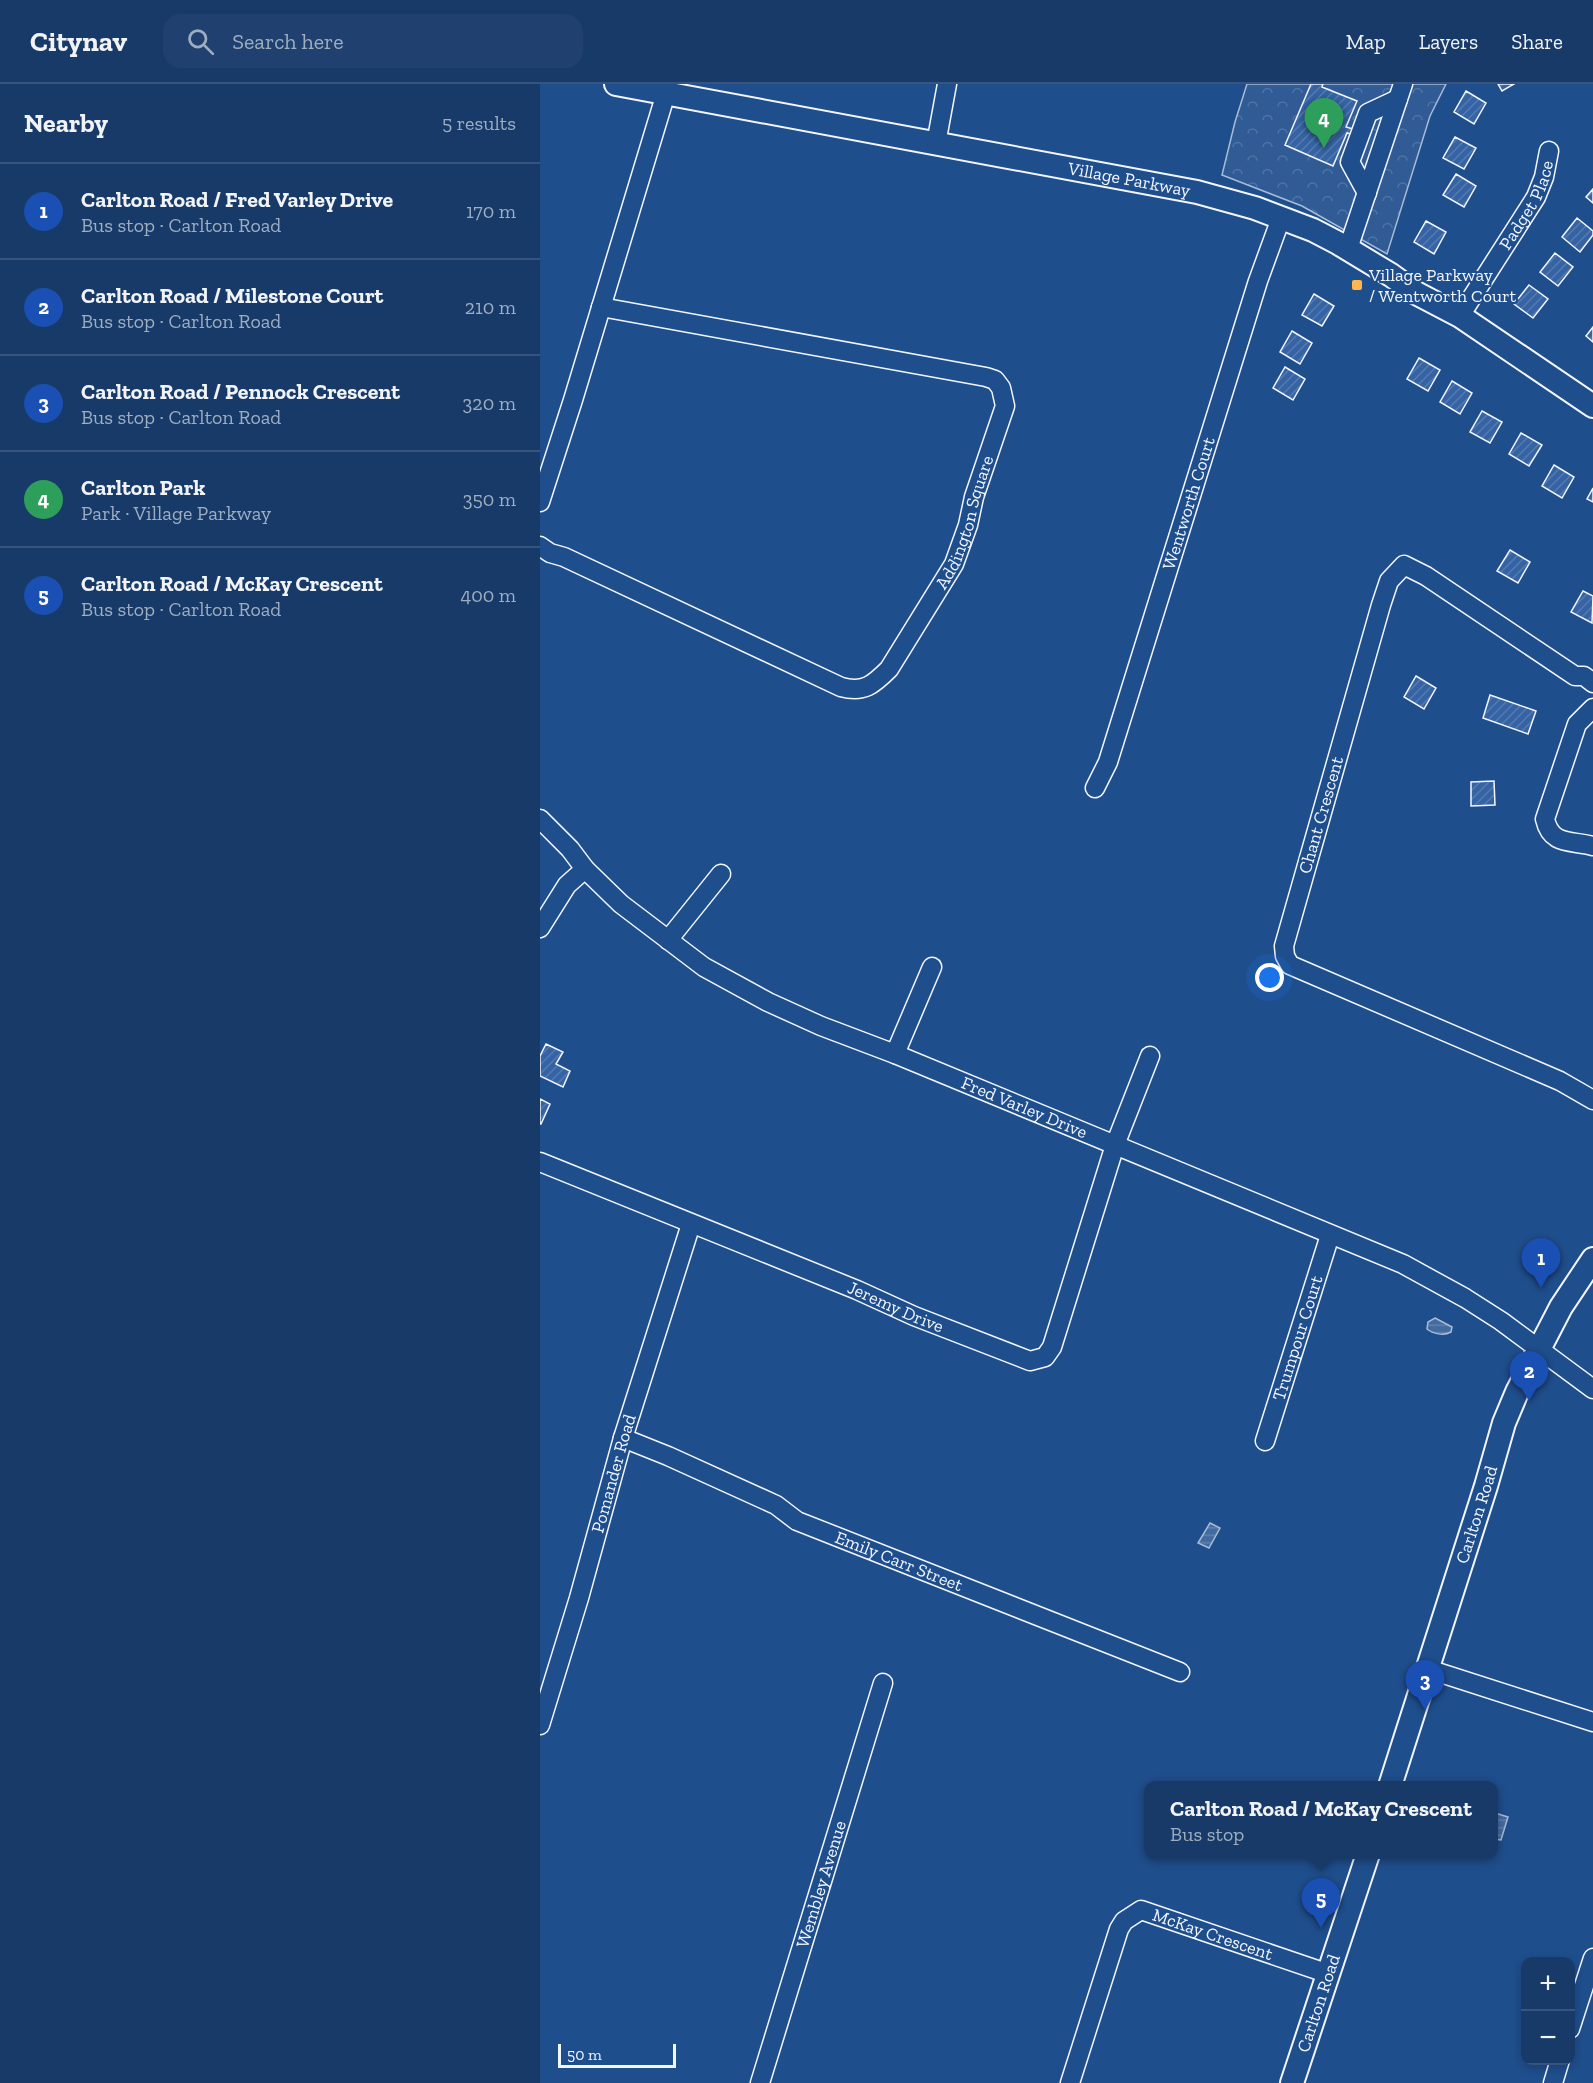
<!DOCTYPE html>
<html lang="en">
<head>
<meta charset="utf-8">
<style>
  :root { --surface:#173a69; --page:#20416f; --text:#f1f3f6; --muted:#9eadc0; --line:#36547d; --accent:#95b2f1 }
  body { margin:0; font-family:"Zilla Slab",serif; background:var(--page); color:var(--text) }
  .controls { position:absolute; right:18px; bottom:18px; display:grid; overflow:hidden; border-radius:12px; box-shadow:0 3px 9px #0003 }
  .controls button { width:54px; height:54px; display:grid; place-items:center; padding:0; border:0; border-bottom:2px solid var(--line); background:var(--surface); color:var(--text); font:30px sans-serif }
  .scale { position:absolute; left:18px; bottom:15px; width:118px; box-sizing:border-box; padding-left:6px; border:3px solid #f2f6ff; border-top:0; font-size:16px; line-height:21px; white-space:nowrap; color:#f2f6ff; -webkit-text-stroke:4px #1f4e8c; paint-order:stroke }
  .you { position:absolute; left:730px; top:894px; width:21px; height:21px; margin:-15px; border:4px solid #fff; border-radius:50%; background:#1a73e8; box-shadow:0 0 0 9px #1a73e833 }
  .badge { display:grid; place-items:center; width:39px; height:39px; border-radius:50%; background:var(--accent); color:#fff; font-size:20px; font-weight:700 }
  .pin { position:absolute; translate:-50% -50px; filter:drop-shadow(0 2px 3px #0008) }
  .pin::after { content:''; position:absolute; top:32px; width:21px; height:18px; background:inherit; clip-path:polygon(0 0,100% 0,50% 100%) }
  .popup { position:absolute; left:604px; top:1697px; width:354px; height:78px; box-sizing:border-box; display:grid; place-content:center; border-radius:12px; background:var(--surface); filter:drop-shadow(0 2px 4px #0005); font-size:20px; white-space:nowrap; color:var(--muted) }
  .popup b { font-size:22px; color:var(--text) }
  .popup::after { content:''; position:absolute; left:50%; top:100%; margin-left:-12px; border:12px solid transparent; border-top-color:var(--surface) }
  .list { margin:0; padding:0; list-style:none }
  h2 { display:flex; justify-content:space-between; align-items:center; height:78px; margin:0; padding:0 24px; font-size:26px }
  h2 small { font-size:20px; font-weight:400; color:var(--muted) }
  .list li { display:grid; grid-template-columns:39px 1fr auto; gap:18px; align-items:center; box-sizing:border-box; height:96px; padding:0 24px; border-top:2px solid var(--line) }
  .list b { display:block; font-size:22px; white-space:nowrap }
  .list p { margin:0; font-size:20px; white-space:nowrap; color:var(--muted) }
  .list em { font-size:20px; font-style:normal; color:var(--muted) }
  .icon { flex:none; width:33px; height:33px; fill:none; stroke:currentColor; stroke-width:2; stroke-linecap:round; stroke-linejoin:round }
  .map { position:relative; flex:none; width:1053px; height:1999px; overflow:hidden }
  header { display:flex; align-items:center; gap:36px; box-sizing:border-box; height:84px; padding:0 30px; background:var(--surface); border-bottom:2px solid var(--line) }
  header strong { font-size:28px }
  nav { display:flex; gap:33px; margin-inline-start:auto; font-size:21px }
  .search { width:420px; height:54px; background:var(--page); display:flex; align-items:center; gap:15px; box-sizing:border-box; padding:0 21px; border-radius:18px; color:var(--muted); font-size:22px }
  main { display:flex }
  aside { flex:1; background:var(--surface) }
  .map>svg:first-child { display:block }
</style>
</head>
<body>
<header>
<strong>Citynav</strong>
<div class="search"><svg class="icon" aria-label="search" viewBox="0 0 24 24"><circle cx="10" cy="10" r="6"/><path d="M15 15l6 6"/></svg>Search here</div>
<nav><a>Map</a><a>Layers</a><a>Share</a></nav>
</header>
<main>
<aside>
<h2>Nearby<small>5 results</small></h2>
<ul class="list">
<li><span class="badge" style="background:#1a4fb4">1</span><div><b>Carlton Road / Fred Varley Drive</b><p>Bus stop · Carlton Road</p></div><em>170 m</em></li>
<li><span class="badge" style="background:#1a4fb4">2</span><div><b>Carlton Road / Milestone Court</b><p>Bus stop · Carlton Road</p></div><em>210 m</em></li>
<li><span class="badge" style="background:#1a4fb4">3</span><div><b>Carlton Road / Pennock Crescent</b><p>Bus stop · Carlton Road</p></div><em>320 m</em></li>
<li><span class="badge" style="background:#2e9e5b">4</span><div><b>Carlton Park</b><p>Park · Village Parkway</p></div><em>350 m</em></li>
<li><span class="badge" style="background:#1a4fb4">5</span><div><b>Carlton Road / McKay Crescent</b><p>Bus stop · Carlton Road</p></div><em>400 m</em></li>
</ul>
</aside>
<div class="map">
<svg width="1053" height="1999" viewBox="0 0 1053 1999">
  <defs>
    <pattern id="park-crowns" width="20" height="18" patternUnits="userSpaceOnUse" patternTransform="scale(1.5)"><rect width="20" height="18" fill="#305b95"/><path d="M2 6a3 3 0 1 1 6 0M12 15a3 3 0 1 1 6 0" fill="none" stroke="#4e73a5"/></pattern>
    <pattern id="water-rules" width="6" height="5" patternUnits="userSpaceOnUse" patternTransform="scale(1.5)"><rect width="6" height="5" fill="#446ba0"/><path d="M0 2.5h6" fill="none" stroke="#5f81ae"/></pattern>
    <pattern id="building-hatch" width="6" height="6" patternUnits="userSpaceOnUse" patternTransform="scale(1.5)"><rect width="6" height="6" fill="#3563a3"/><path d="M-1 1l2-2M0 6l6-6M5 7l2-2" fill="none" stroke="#537ab1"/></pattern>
  </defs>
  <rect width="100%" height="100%" fill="#1f4e8c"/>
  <!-- park -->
  <path fill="url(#park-crowns)" stroke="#a8bbd7" stroke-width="1.5" d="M707 0H906L890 32 847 170 762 122 682 91 695 38Z"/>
  <!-- water -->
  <path fill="url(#water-rules)" stroke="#a8bbd7" stroke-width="1.5" d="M895 1234 912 1243 911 1248C904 1252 893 1250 887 1245L888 1238Z
    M670 1439 680 1444 669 1464 658 1459Z
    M955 1729 968 1733 961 1756 954 1755Z"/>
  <!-- building -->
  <path fill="url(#building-hatch)" stroke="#f2f6ff" stroke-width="1.5" d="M771 0H783L782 3 817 17 806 43 813 45 811 50 807 49 793 82 745 61Z
    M958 0H974L962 7Z
    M926 7 946 19 934 40 914 28Z
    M915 53 936 64 924 85 903 74Z
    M916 90 936 102 924 123 903 111Z
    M1053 105V119L1046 113Z
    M1037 134 1053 147V151L1040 168 1022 153Z
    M886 137 906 148 894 170 874 158Z
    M1015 169 1033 183 1018 202 1000 188Z
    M989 201 1008 215 993 234 974 220Z
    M774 210 794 222 782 242 762 231Z
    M1053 243V258L1046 252Z
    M752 247 772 259 760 280 740 268Z
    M879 274 900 286 888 307 867 295Z
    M745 283 765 295 753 316 733 304Z
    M912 297 932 309 920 330 900 318Z
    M942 327 962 338 950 359 930 348Z
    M981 349 1002 361 989 382 969 370Z
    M1014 381 1034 393 1022 414 1002 402Z
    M1053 404V418L1047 415Z
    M970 466 990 478 978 499 957 487Z
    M1043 507 1053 512 1052 539 1031 528Z
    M876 592 896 604 884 625 864 613Z
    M950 611 996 627 988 650 943 634Z
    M954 697 955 721 931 722V698Z
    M6 960 23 968 16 980 30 987 23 1003 0 992V972Z
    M0 1015 10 1020 1 1040H0Z"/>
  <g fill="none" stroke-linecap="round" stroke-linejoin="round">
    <!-- minor casing -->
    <g stroke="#f2f6ff" stroke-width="21">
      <g id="minor">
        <path d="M396 60 407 0"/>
        <path d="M827 109 810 78 828 29 858 15"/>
        <path d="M808 165 863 0"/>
        <path id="s1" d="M920 232 996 113 1004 93 1009 67"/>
        <path d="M0 418 33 316 126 9"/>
        <path id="s2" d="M0 462 10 469 24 473 301 603C324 609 333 601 349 585L414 480 428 441 434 413 465 322 461 304 455 296 446 293 61 223"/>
        <path d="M1053 599 1044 592H1035L886 492 864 481 849 497 841 521 744 862 745 872 750 881 1020 997 1053 1016"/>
        <path d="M1053 624 1037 640 1005 735C1011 762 1031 756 1053 762"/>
        <path id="s3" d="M555 704 568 678 718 197 741 134"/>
        <path id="s4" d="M0 735 30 765 45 785 81 820 164 883 228 918 281 942 355 970 863 1180 925 1214 961 1237 1053 1305"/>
        <path d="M0 844 27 801 45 785"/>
        <path d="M128 856 181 790"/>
        <path d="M355 970 392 883"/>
        <path id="s5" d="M0 1078 317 1206 374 1232 490 1277 505 1273 512 1263 575 1061 610 972"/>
        <path id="s6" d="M83 1354 128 1372 236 1421 257 1437 640 1588"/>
        <path id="s7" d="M725 1357 790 1151"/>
        <path d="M888 1585 1053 1638"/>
        <path id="s8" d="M0 1641 39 1514 83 1354 151 1140"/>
        <path d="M1030 1945 1053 1874"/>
        <path id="s9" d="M220 1999 343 1599"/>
        <path id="s10" d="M530 1999 579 1845 584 1837 601 1826 789 1890"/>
        <path d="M1013 1999 1020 1976"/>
      </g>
    </g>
    <!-- major casing -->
    <g stroke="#f2f6ff" stroke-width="26">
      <g id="major">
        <path id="s11" d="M76 0 657 108 715 124 773 146 798 159 851 191 876 209 920 232 1053 322"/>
        <path id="s12" d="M850 1702 946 1402 964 1339 977 1308 1021 1223 1053 1175"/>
        <path id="s13" d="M752 1999 828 1770"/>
      </g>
    </g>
    <!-- minor -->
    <use href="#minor" stroke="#1f4e8c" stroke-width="18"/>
    <!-- major -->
    <use href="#major" stroke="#1f4e8c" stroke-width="22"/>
  </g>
  <!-- markers -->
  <rect fill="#ffb74d" stroke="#1f4e8c" stroke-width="2" x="811" y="195" width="12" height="12" rx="3"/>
  <g text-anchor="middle" stroke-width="4.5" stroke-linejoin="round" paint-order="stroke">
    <!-- street labels -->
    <g font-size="18" fill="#f2f6ff" stroke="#1f4e8c">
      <text dy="6" stroke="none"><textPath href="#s11" startOffset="522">Village Parkway</textPath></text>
      <text dy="6" stroke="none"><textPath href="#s1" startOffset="130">Padget Place</textPath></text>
      <text dy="6" stroke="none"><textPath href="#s3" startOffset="300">Wentworth Court</textPath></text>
      <text dy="6" stroke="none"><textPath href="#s2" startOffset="554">Addington Square</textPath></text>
      <text transform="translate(781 731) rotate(-74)" y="6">Chant Crescent</text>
      <text dy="6" stroke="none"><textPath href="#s4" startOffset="572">Fred Varley Drive</textPath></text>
      <text dy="6" stroke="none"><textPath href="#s5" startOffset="384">Jeremy Drive</textPath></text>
      <text dy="6" stroke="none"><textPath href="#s7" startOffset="108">Trumpour Court</textPath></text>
      <text dy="6" stroke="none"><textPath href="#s8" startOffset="262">Pomander Road</textPath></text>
      <text dy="6" stroke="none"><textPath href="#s12" startOffset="285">Carlton Road</textPath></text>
      <text dy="6" stroke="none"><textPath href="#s6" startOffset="303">Emily Carr Street</textPath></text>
      <text dy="6" stroke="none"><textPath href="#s9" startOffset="208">Wembley Avenue</textPath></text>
      <text dy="6" stroke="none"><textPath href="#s10" startOffset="267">McKay Crescent</textPath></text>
      <text dy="6" stroke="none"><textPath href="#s13" startOffset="84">Carlton Road</textPath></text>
    </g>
    <!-- poi labels -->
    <g font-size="18" fill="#f2f6ff" stroke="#1f4e8c" text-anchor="start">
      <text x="829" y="197">Village Parkway<tspan x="829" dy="21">/ Wentworth Court</tspan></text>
    </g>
  </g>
</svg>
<div class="controls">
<button>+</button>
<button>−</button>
</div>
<div class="scale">50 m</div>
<div class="you"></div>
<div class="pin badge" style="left:1001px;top:1204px;background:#1a4fb4">1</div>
<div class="pin badge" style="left:989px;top:1317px;background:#1a4fb4">2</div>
<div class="pin badge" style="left:885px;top:1626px;background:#1a4fb4">3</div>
<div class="pin badge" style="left:784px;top:64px;background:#2e9e5b">4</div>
<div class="pin badge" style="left:781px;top:1844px;background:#1a4fb4">5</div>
<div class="popup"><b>Carlton Road / McKay Crescent</b>Bus stop</div>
</div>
</main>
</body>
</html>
